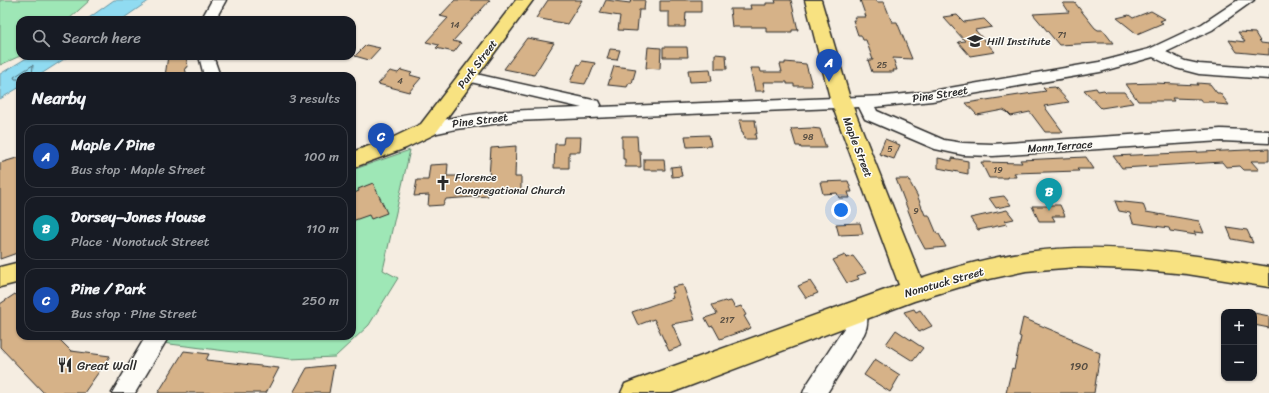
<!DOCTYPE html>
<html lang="en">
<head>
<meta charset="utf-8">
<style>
  :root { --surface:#171b24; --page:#20242c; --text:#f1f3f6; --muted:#9ea1a6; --line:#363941; --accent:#db2777 }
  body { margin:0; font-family:Sriracha,sans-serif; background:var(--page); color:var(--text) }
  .controls { position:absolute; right:12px; bottom:12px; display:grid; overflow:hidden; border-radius:8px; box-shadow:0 1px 3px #0004 }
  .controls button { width:36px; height:36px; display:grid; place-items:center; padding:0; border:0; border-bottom:1px solid var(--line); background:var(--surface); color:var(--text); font:20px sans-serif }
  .you { position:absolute; left:841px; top:210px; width:14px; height:14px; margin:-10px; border:3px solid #fff; border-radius:50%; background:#1a73e8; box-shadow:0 0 0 6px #1a73e833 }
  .badge { display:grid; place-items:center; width:26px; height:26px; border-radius:50%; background:var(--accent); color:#fff; font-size:13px; font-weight:700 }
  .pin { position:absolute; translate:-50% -33px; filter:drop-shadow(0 1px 2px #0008) }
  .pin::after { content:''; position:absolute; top:21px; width:14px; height:12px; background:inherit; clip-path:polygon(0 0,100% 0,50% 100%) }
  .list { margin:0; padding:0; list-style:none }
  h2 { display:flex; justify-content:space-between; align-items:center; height:52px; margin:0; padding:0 16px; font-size:17px }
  h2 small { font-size:13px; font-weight:400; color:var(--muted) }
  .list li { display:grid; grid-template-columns:26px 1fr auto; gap:12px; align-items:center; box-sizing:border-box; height:64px; margin:0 8px 8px; padding:0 8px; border:1px solid var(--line); border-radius:12px }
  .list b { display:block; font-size:15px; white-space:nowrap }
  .list p { margin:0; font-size:13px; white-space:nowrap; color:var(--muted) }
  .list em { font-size:13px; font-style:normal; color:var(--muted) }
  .icon { flex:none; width:22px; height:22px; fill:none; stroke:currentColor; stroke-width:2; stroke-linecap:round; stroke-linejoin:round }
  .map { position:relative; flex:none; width:1269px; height:393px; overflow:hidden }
  .search { position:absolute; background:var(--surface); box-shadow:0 1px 3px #0004; left:16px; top:16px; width:340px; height:44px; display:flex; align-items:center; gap:10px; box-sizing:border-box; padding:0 14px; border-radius:12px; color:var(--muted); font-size:15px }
  .panel { position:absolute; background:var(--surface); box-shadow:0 1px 3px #0004; left:16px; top:72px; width:340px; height:268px; border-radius:12px }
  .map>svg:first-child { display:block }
</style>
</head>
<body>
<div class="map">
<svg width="1269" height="393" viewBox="0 0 1269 393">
  <rect width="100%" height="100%" fill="#f5ede1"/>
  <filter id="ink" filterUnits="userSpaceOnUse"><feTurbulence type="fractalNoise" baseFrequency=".025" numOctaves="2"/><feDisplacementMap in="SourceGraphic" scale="8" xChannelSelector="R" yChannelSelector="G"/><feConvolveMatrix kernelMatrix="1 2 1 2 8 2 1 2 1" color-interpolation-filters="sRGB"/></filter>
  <g filter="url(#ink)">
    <!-- green -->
    <path fill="#9ee7b6" stroke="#648970" d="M0 0H90L68 20H20V56L0 65Z
      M410 150 383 270 398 278 369 325 335 357 290 359 162 343 166 336H352V170Z"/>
    <!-- water -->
    <path fill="#90dbf1" stroke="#6895a2" d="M114 0H150L121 20H86Z
      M30 56H69L38 76H20V87L0 99V74Z"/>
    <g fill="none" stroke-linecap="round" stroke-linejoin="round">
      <!-- shore -->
      <path stroke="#53717a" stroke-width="1" d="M20 79H15L14 77 33 65 32 76"/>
    </g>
    <!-- building -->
    <path fill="#d6b288" stroke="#2b2b2b" d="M455 0H490L453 41 461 43 454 52 436 48 439 45 426 42 448 18 440 16Z
      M548 0H582L567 24 536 18Z
      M606 0 630 3 631 0H645L644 10H639L637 31 618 30 620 16 600 13Z
      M670 0H701V12H686L685 27H669V12H660V1H670Z
      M775 0H791L798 30H792V32H766V27H732L730 9H751L750 5H766V3H776Z
      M860 0H876L877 2H884L892 22H897L912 59 893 58 897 70H893L894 72H872L868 60H873L866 40H863L861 35H858L853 20H856L854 17H866Z
      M1063 3H1075L1095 28 1098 30H1103L1113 43H1097L1059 45 1033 14 1069 12Z
      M1151 11 1165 19 1160 21 1163 23 1137 34 1117 18 1129 15 1133 18Z
      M957 15 964 22 984 19 992 27 975 30 995 52 970 56 958 42 965 41 943 17Z
      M1238 32 1255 33 1261 43 1269 44V55L1237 52 1229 40 1245 42Z
      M527 38 554 43 534 75 504 69Z
      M366 45 380 48 369 60 355 56Z
      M648 47 661 48 660 69 646 68Z
      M663 47H687L688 57H663Z
      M610 49 620 50 617 60 607 59Z
      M715 54 726 55 727 69H715Z
      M168 56H186L188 67 185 68 187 76H165Z
      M582 61 595 63 589 78H588L585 84 570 82 578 64 580 65Z
      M785 62 806 64 812 86H794V84H787V82H763L765 91H755L750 68H760L761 72H782L780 64H785Z
      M614 66 636 69 632 83H629L627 87 608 85Z
      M710 69 712 81 690 82 688 70Z
      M401 70 412 73 410 75 421 78 409 92 378 84 390 71 398 73Z
      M1154 83 1198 85 1197 83 1210 84 1217 93H1220L1229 105 1217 104 1215 102H1202L1200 99 1172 98 1174 101H1138L1126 84Z
      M1055 87 1069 102 1044 106 1063 132H1045L1030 112 1011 116 1007 112 1003 110 977 115 966 103 1046 91 1043 88Z
      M1096 88 1098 91 1104 90 1106 92H1124L1133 103 1101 108 1084 90Z
      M739 120H755L757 134H755L756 139H744L743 133H742Z
      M811 128 820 129 826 148H801L800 146H796L791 129Z
      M709 135 711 146 687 147 685 136Z
      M622 136H637L638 151H640L641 167H625V159H623V148H622Z
      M564 137H581L580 152H569V168H554L555 144H563Z
      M885 139 900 145 894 159 879 154Z
      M516 146 515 177H521V190L488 192V196L446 199 443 205 428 206 429 195 414 196 417 180H428L430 165 448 164 447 176H463V178L489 177 491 148Z
      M1269 149V161H1251L1259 170H1244L1240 166 1226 167 1222 162 1122 168 1113 156Z
      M20 157V252L0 259V163Z
      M1086 157 1094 169H1077L1079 171 1014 173 1016 177H1007V178H989L981 162 1022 163 1020 160Z
      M938 158 952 161V158L968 161V174L938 168Z
      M644 159H664L665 170H644Z
      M680 166 682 176 672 177 671 167Z
      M896 179H908L917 195 925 215H929L937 234H939L946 247 925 249 918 236Z
      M848 181 852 192H848L850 198H839L837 193 823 194 820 182Z
      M373 183 387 213 371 219 369 215 352 221V194L359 191 358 189Z
      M1004 196 1011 205 996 208 989 198Z
      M1115 201 1143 204 1146 212 1199 221 1204 233 1194 232 1196 235 1170 231 1169 228 1133 223 1130 213 1119 211Z
      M1049 205H1060L1065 216H1052L1055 221H1039L1032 206H1049Z
      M1007 210 1014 219 1005 221 1007 224 978 230 970 218Z
      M860 223 863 234 839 235 836 224Z
      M1227 227 1247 230 1253 243 1232 239Z
      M845 255 846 258 853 256 866 273 857 276 859 279 847 283 833 260Z
      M810 281 818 293 806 298 798 286Z
      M683 285 695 320 672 324 682 346 669 351 654 319 638 325 632 312 673 298 671 293H674L672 287Z
      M15 294 20 299V336H56L71 351 110 356 84 393H44L0 347V304Z
      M725 301 726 302 731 301 735 308 741 306 746 315 744 316 751 328 720 339 713 326 710 327 705 318 717 314 712 305Z
      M914 309 916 312 920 310 932 326 919 332 904 312Z
      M1254 313 1269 316V328L1254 325Z
      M1023 318 1073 339 1072 341 1100 353 1094 393H1006L1012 368 1014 369 1021 337 1019 336Z
      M896 330 923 348 913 361 886 344Z
      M184 351 209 354 206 360 279 368 266 393H158Z
      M875 359 900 375 890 392 864 375Z
      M334 365 329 393H293L307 368Z"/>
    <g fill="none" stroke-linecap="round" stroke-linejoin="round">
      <!-- minor casing -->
      <g stroke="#2b2b2b" stroke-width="3">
        <path id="minor" d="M212 0H226L215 20H201Z
          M1238 0H1254L1212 30 1166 52 1185 61 1199 64 1269 69V79L1199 74 1176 68 1153 57 1100 72 932 101 875 107 877 111 944 140 963 143 993 144 1221 129 1269 131V143L1221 141 993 156 963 155 935 149 865 119 859 107 515 121 456 129 428 135 422 133 420 129 422 125C474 110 529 110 582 108L462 80 459 77 462 74 467 72 593 100 599 101 601 105 600 107 886 96 932 91 1099 62 1149 49 1202 24Z
          M199 56H213L220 76H204Z
          M856 302 863 305C868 314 869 324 864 334L827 393H803L806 386 846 325V311L849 305Z
          M146 336H169L135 393H112Z"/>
      </g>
      <!-- major casing -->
      <g stroke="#2b2b2b" stroke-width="3">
        <path id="major" d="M516 0H533L435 134 406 148 352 168V152L392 138 421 124Z
          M805 0H821L851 102 921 278C955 267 991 257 1027 252 1107 241 1190 254 1269 267V287L1187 274 1132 269 1077 267 1026 271 980 281 914 301 671 393H621L625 384 635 380 899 285 831 102Z
          M20 262V282L0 287V267Z"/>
      </g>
      <!-- minor -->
      <use href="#minor" fill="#fdfcf7" fill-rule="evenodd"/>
      <!-- major -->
      <use href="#major" fill="#f8e281" fill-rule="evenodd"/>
    </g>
  </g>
  <!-- icons -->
  <defs>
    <g id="school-bare" transform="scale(1.2)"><path d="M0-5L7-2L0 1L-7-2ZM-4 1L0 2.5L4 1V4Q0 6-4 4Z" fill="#2b2b2b" stroke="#fdfcf7" stroke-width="2.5" paint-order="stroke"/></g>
    <g id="church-bare" transform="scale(1.2)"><path d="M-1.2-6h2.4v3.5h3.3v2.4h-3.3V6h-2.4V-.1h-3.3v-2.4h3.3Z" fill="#2b2b2b" stroke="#fdfcf7" stroke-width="2.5" paint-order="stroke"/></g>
    <g id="restaurant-bare" transform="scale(1.2)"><path d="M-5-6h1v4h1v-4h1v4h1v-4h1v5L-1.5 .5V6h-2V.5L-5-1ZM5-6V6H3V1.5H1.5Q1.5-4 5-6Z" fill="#2b2b2b" stroke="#fdfcf7" stroke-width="2.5" paint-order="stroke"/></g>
  </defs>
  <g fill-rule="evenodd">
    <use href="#school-bare" x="975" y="41"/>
    <use href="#church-bare" x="443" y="183"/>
    <use href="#restaurant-bare" x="65" y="365"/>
  </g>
  <g text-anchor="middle" stroke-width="3" stroke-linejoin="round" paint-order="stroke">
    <!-- number labels -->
    <g font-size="9" fill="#564d42">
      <text x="455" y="28">14</text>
      <text x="1062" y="38">71</text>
      <text x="882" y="68">25</text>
      <text x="400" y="84">4</text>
      <text x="808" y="140">98</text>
      <text x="890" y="152">5</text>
      <text x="998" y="173">19</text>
      <text x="916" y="214">9</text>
      <text x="727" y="323">217</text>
    </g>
    <!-- poi labels -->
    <g font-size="11" fill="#2b2b2b" stroke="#fdfcf7" text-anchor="start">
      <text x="987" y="45">Hill Institute</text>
      <text x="455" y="181">Florence<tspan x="455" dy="13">Congregational Church</tspan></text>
    </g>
    <!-- street labels -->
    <g font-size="11" fill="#2b2b2b" stroke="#fdfcf7">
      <text transform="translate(477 64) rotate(-53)" y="4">Park Street</text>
      <text transform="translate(940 94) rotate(-9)" y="4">Pine Street</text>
      <text transform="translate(480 120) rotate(-7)" y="4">Pine Street</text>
      <text transform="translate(1060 146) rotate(-4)" y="4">Mann Terrace</text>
      <text transform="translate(858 147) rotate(69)" y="4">Maple Street</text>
      <text transform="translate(944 282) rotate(-16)" y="4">Nonotuck Street</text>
    </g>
    <!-- near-number labels -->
    <g font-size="11" fill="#564d42">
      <text x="1079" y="370">190</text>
    </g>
    <!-- near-poi labels -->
    <g font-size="13" fill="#2b2b2b" stroke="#fdfcf7" text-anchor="start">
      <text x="77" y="370">Great Wall</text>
    </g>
  </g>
</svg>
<div class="controls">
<button>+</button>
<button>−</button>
</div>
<div class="you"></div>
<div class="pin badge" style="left:829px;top:82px;background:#1a4fb4">A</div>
<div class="pin badge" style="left:1049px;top:211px;background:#0f9aa8">B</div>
<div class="pin badge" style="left:381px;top:156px;background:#1a4fb4">C</div>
<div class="search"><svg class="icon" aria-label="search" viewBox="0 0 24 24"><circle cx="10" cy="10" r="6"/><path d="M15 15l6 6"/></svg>Search here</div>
<section class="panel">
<h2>Nearby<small>3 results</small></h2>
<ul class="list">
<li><span class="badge" style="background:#1a4fb4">A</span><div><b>Maple / Pine</b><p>Bus stop · Maple Street</p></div><em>100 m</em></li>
<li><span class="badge" style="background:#0f9aa8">B</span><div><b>Dorsey–Jones House</b><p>Place · Nonotuck Street</p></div><em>110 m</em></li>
<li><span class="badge" style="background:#1a4fb4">C</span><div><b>Pine / Park</b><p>Bus stop · Pine Street</p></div><em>250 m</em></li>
</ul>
</section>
</div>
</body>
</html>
